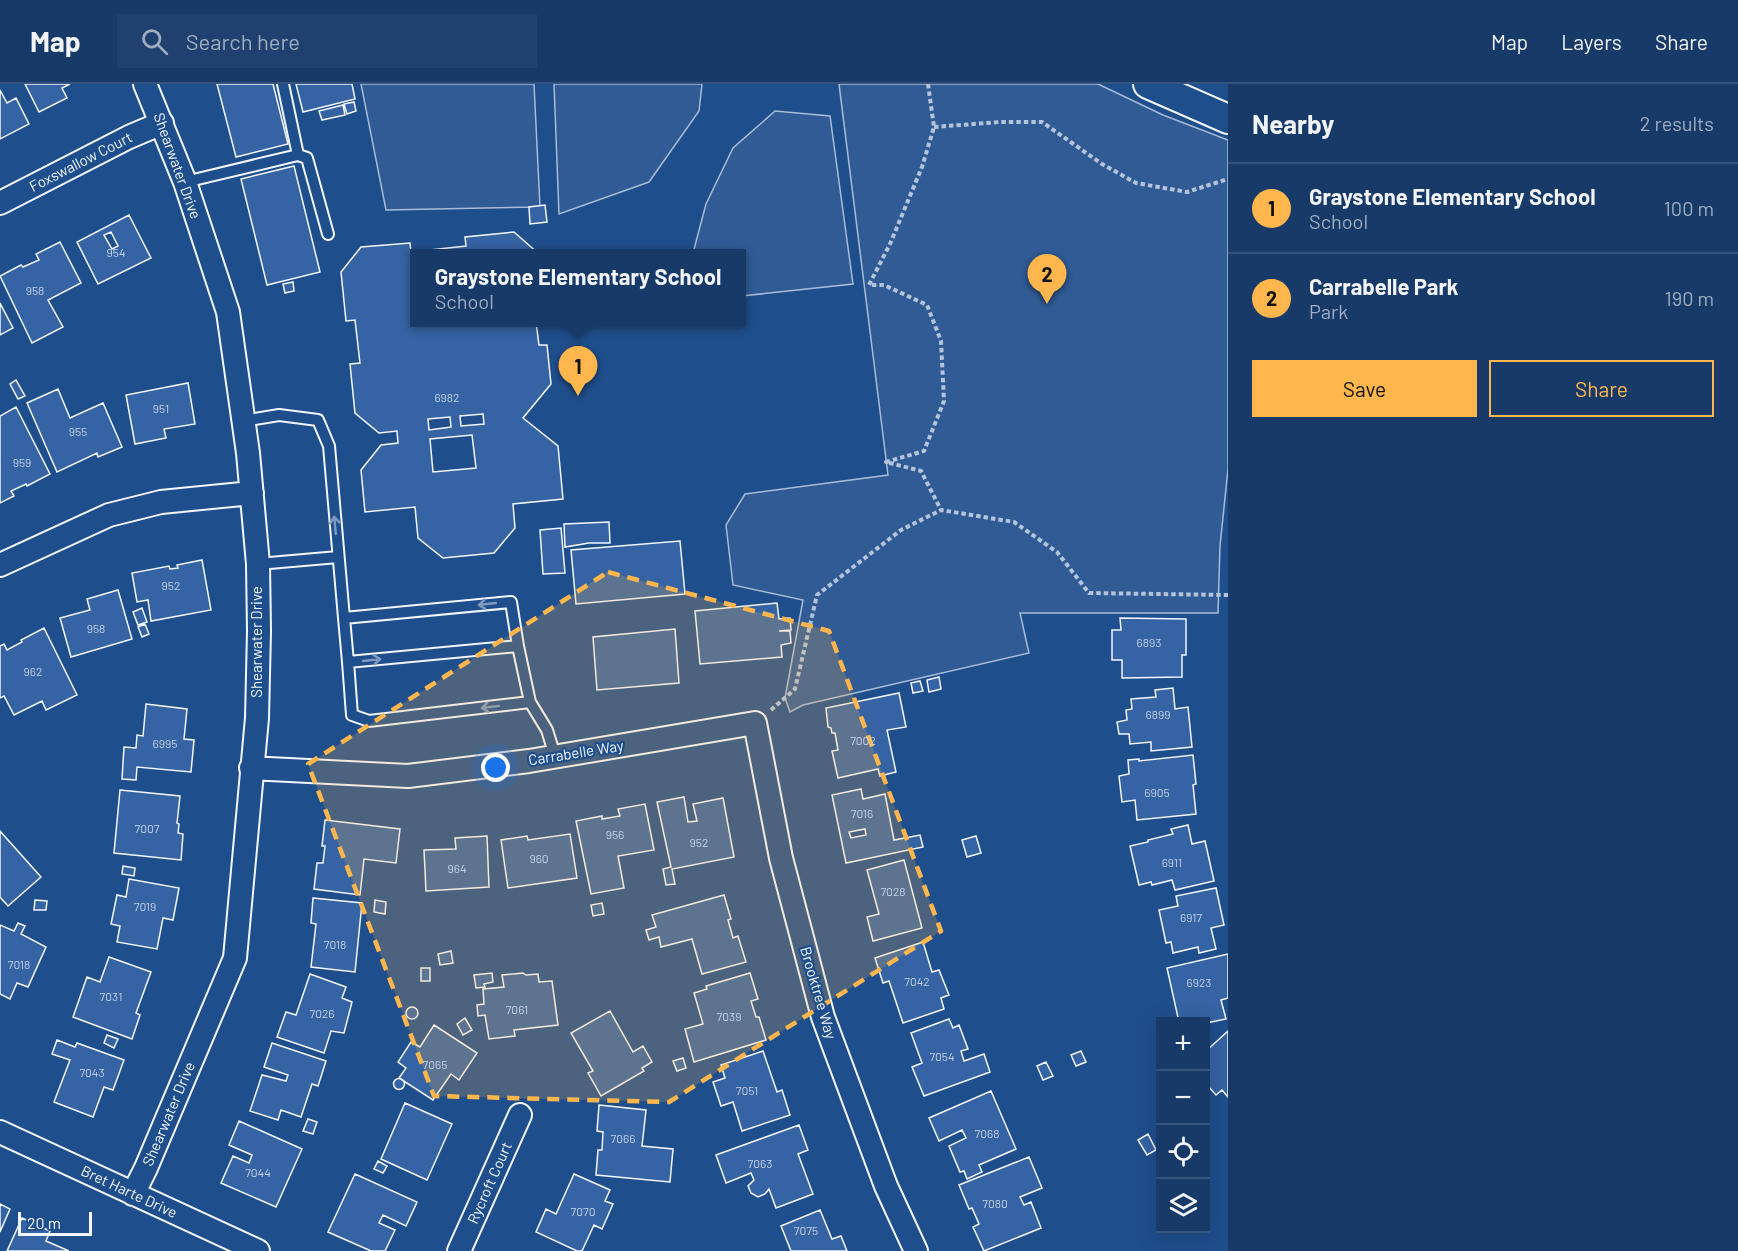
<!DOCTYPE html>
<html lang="en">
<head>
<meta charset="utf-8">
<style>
  :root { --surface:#173a69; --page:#20416f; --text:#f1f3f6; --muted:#9eadc0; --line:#36547d; --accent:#ffb74d }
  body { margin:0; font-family:Barlow,sans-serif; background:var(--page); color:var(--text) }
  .controls { position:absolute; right:18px; bottom:18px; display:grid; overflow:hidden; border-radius:0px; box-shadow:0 6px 24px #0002 }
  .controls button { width:54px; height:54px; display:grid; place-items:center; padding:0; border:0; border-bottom:2px solid var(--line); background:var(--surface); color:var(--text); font:30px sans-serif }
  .scale { position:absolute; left:18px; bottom:15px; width:74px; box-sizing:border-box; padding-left:6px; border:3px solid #f2f6ff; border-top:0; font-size:16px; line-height:21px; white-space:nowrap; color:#f2f6ff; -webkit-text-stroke:4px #1f4e8c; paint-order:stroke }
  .you { position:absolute; left:496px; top:684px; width:21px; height:21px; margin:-15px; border:4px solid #fff; border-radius:50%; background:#1a73e8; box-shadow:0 0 0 9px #1a73e833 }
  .badge { display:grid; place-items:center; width:39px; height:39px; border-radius:50%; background:var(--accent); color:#111; font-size:20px; font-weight:700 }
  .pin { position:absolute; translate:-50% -50px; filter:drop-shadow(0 2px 3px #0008) }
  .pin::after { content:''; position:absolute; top:32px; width:21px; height:18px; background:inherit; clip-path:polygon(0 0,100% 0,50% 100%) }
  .popup { position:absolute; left:410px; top:165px; width:336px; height:78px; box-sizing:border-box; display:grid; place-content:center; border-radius:0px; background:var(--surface); filter:drop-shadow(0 2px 4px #0005); font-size:20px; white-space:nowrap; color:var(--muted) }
  .popup b { font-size:22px; color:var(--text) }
  .popup::after { content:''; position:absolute; left:50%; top:100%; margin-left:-12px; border:12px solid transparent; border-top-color:var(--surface) }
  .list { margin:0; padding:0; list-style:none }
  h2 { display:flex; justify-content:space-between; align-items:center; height:78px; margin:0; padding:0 24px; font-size:26px }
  h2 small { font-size:20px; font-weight:400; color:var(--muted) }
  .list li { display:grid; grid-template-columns:39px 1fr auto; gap:18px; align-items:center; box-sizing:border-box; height:90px; padding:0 24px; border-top:2px solid var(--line) }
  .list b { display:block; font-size:22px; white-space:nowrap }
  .list p { margin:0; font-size:20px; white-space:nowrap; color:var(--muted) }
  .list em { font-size:20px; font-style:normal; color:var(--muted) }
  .actions { display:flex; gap:12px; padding:18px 24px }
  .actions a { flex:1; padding:14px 0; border:2px solid var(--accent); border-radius:0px; text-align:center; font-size:21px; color:var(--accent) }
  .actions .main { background:var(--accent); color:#111 }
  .icon { flex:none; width:33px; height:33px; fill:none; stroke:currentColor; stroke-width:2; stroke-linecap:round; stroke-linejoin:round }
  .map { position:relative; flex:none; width:1228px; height:1167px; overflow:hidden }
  header { display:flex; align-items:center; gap:36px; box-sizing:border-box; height:84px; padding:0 30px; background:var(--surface); border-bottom:2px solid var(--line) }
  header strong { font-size:28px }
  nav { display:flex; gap:33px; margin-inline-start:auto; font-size:21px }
  .search { width:420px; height:54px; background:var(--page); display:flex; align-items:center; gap:15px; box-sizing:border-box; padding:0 21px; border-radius:0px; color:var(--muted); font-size:22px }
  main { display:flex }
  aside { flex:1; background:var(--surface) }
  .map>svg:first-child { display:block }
</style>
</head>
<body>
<header>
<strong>Map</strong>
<div class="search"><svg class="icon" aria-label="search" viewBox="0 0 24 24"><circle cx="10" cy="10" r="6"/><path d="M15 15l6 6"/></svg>Search here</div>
<nav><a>Map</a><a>Layers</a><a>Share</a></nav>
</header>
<main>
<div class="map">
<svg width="1228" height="1167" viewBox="0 0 1228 1167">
  <rect width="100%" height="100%" fill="#1f4e8c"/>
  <!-- built -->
  <path fill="#305b95" stroke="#a8bbd7" stroke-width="1.5" d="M361 0H534L540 123 386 126Z
    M554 0H702L699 27 649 98 559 130Z
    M839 0H1098L1163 31 1228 56V385L1220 462 1218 529H1020L1029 569 803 621 790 628 785 614 803 516 733 501 726 441 745 410 888 391Z
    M775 27 830 32 853 200 742 212V170L693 169 706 120 733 64Z"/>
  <!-- building -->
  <path fill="#3563a3" stroke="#f2f6ff" stroke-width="1.5" fill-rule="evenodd" d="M25 0H70L62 4 67 14 39 28Z
    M217 0H273L288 60 236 73Z
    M296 0H352L355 15 303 28Z
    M0 6 7 19 16 14 29 40 0 55Z
    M354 18 356 27 347 30 344 20Z
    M343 21 345 31 322 36 319 27Z
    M294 82 320 188 267 201 241 95Z
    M545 121 547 138 530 140 529 123Z
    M129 131 151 174 98 200 77 158ZM111 148 118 162 112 165 104 151Z
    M514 148 539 170H414V238H536L539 261H547L551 300 523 334 558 362 563 415 513 420 515 444 494 469 443 474 418 454 415 423 365 428 361 386 381 361 398 359 397 347 379 349 355 329 350 280 360 279 355 236 346 237 341 188 361 163 410 159 411 168 466 162 465 153ZM483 330 484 340 461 342 460 332ZM450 333 451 343 429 346 428 335ZM472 351 476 384 433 388 430 355Z
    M60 158 81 199 48 216 63 243 32 259 0 192 21 181 23 183 39 176 36 170Z
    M293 198 294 207 285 209 283 200Z
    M0 219 13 244 0 251Z
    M16 296 25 312 18 315 10 300Z
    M188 299 195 340 164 345 166 354 135 360 126 311Z
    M58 305 70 334 103 319 122 363 98 373 97 369 57 388 27 319Z
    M16 323 50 390 27 402 26 400 11 407 14 412 0 419V332Z
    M609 438 610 459H589L565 463 564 440Z
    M561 444 565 489 543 490 540 446Z
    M680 457 685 510 576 520 571 466Z
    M202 476 211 526 151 537 148 516 137 518 132 489 169 482 170 485 178 484 177 481Z
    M118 506 132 555 71 573 60 534 90 526 87 515Z
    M777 519 779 535 790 534 791 546 779 547H790L791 559 781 561 782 573 700 580 695 527Z
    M142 524 147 538 138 541 133 528Z
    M1120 534 1186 535V571H1182V593L1122 594V576H1112V546H1121Z
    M145 540 149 550 142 553 138 543Z
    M44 544 77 611 46 626 42 617 14 631 4 612 0 614V562L4 560 7 566 22 558 21 556Z
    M675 545 679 599 597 606 593 553Z
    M939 593 941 605 929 608 927 596Z
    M920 597 923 607 913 609 911 599Z
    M1173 604 1175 625 1188 623 1192 663 1151 667V658L1130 660 1129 650H1119L1117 638 1127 636 1126 626 1132 625 1131 615 1156 613 1155 606Z
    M899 609 906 643 887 646 896 688 880 692 878 685 838 694 832 667 838 666 835 649H832L831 644 828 643 826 624Z
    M146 620 187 625 184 655 194 656 191 688 137 683 136 696 122 695 124 663 136 664 137 651 143 652Z
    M1193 671 1196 700 1193 701 1196 730 1137 736 1135 716 1122 718 1119 692 1129 690 1128 676 1139 675V677Z
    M861 705 863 715 885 710 894 756 920 751 923 763 846 779 832 711ZM865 745 866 751 851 754 849 748Z
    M120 706 180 712 177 739 179 740 178 749 183 750 181 776 114 769Z
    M684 713 688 738 697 737 693 720 723 714 734 773 672 785 675 800 666 801 663 785 671 783 657 718Z
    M645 720 654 766 618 772 624 804 591 810 576 737 602 732V735L620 732 618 725Z
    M325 736 400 745 396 779 364 775 360 811 314 805 317 779H323L325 762H322Z
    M1188 741 1192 760 1205 757 1214 797 1175 806 1172 796 1152 801 1151 798 1139 801 1130 762 1148 758V756L1173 750 1171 745Z
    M0 747 41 793 8 822 0 813Z
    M570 750 577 794 508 804 501 756 527 752 528 756Z
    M487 752 489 803 426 807 424 766 456 765 455 754Z
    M976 752 981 769 967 773 962 756Z
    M904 776 922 844 873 857 867 833 879 830 867 786Z
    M123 782 135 784 134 792 122 790Z
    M129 795 179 804 173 836 163 834 157 865 117 858 120 842 111 840 117 811 126 813Z
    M1216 804 1224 841 1211 844 1216 865 1199 869 1198 863 1173 869 1171 858 1166 859 1159 826 1178 822 1176 812Z
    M724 811 731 835 728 836 733 854 738 852 746 878 702 890 692 855 661 863 659 853 649 856 646 846 656 843 652 831Z
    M313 814 362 819 355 888 311 883 316 840 311 839Z
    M35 816 47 817 46 826H34Z
    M375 816 386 818 385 830 374 828Z
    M602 819 604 830 593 832 591 821Z
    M18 839 25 842 21 850 46 863 28 903 17 899 10 915 0 910V841L14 847Z
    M923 858 932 888 939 886 949 911 941 914 944 925 903 939 889 897 883 899 875 874Z
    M451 867 453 879 440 881 438 870Z
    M1228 870V914L1221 916 1226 935 1206 939V938H1179L1167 884Z
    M109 873 151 888 136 929 140 931 132 955 73 933 87 893 100 898Z
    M421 884H430V897H421Z
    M492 889 493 898 484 900 485 903 476 904 474 891Z
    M523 889 526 891 538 890 539 898 552 897 558 941 514 946 515 952 489 955 485 931 478 932 477 921 484 920 483 905 504 903 502 891Z
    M750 889 758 915 751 917 756 933H759L766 956 694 978 685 945 703 940 694 909 707 905 706 902Z
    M310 890 346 903 342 914 352 918 344 949 331 947 324 969 277 953 286 928 296 931Z
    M406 929a6 6 0 1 1 12 0a6 6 0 1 1-12 0Z
    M610 927 633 968 643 962 652 978 642 984 644 987 601 1012 588 989 593 987 571 949Z
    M465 934 472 946 463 951 457 940Z
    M949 935 953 944 959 941 968 965 961 967 964 977 984 970 990 988 924 1012 912 983 922 979 911 949Z
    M434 941 477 969 459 996 451 990 433 1016 399 994 406 984 398 978 411 958 420 963Z
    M1228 947V1013L1222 1006 1216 1011 1208 1002 1207 1004 1206 1002V967Z
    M107 951 118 955 114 964 104 959Z
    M57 956 75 963 77 959 124 976 113 1006 104 1003 93 1033 54 1018 70 976 52 970Z
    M272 959 326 977 318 1002 312 1000 301 1033 281 1026 278 1036 250 1027 262 991 286 997 288 991 264 983Z
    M763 967 777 1008 782 1006 790 1031 742 1047 733 1018 721 1022 713 998 725 994 721 981Z
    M1081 967 1086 978 1076 982 1071 971Z
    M683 974 686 984 677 987 673 977Z
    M1046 978 1053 992 1043 996 1037 982Z
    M393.5 1000a5.5 5.5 0 1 1 11 0a5.5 5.5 0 1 1-11 0Z
    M991 1007 1016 1065 979 1081 982 1088 967 1095 964 1087 960 1088 949 1062 966 1054 962 1046 939 1057 929 1034Z
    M405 1019 452 1040 427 1096 381 1075Z
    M599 1021 646 1026 642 1062 673 1065 670 1098 596 1091 598 1066H602L603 1048 597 1047Z
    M308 1035 317 1038 313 1050 303 1047Z
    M239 1037 302 1065 276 1123 221 1099 233 1072 249 1079 252 1071 229 1061Z
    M799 1041 808 1066 798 1070 813 1110 776 1124 769 1105 765 1110 758 1113 751 1109 748 1102 754 1096 751 1089 726 1099 716 1071Z
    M1148 1050 1156 1066 1147 1071 1138 1056Z
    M1029 1073 1042 1104 1020 1113 1024 1121 1031 1118 1041 1144 984 1167 973 1143 979 1140 972 1124 969 1125 959 1101Z
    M378 1077 387 1082 383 1089 374 1085Z
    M355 1090 417 1118 406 1142 383 1131 379 1139 395 1146 385 1167H371L328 1148Z
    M574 1090 610 1106 605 1117 613 1120 602 1145 594 1141 582 1167H577L536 1148 546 1125 556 1130Z
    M0 1120 10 1125 0 1148Z
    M820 1126 832 1155 841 1152 847 1167H791L781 1142Z
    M22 1134 50 1147 46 1157 69 1167H7Z"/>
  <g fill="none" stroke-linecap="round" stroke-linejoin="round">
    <!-- service casing -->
    <g stroke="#f2f6ff" stroke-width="14">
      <path id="service" d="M283 0 298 71
        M185 98 298 71 307 74 328 150
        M243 337 279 331 318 336 329 362 344 534 511 518 518 562 348 578 352 631 369 637 530 618 547 646 555 672
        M258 480 338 473
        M344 534 348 578
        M518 562 530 618"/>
    </g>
    <!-- minor casing -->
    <g stroke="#f2f6ff" stroke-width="26">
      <path id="minor" d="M0 119 129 53 162 39
        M0 481 109 431 161 418 252 409
        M251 684 408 692 529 677 755 639 781 774 823 933 886 1102 916 1167
        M0 1048 258 1167
        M133 1110 146 1084 235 874 257 634 259 547 258 480 248 369 228 228 185 98 145 0
        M459 1167 520 1031"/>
    </g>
    <!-- tertiary casing -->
    <g stroke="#f2f6ff" stroke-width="32">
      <path id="tertiary" d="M1148 0 1228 35"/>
    </g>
    <!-- path -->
    <path stroke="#b3c4dc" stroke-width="4" stroke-dasharray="4.5 3" stroke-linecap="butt" d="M928 0 934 43 922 83 890 160 869 201H884L927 221 941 257 944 317 924 367 886 378 921 387 941 426
      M934 43 1000 38H1042L1102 80 1136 99 1187 108 1228 95
      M771 626 795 605 817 511 901 446 941 426 1014 438 1057 468 1089 509 1228 511"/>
    <!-- service -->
    <use href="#service" stroke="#1f4e8c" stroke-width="10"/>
    <!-- minor -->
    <use href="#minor" stroke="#1f4e8c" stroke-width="22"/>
    <!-- tertiary -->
    <use href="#tertiary" stroke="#1f4e8c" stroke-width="28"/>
  </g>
  <!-- one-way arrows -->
  <defs><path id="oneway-shaft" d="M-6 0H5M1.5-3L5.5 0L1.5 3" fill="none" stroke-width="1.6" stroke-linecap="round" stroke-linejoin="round" transform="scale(1.5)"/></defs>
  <g stroke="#7e9ac0">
    <use href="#oneway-shaft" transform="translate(335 441) rotate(-95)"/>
    <use href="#oneway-shaft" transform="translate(487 520) rotate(174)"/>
    <use href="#oneway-shaft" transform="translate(372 576) rotate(-6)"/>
    <use href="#oneway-shaft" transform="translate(490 623) rotate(173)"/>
  </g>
  <!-- marked area -->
  <path fill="#ffb74d" fill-opacity="0.2" stroke="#ffb74d" stroke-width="4.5" stroke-dasharray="12 8" stroke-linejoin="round" d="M608 488 829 547 941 847 669 1018 434 1012 308 680Z"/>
  <g text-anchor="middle" stroke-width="4.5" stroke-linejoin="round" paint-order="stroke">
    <!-- number labels -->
    <g font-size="12" fill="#c3d1e8">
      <text x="116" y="173">954</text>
      <text x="35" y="211">958</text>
      <text x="447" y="318">6982</text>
      <text x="161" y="329">951</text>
      <text x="78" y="352">955</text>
      <text x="22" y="383">959</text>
      <text x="171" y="506">952</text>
      <text x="96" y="549">958</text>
      <text x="1149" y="563">6893</text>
      <text x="33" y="592">962</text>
      <text x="1158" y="635">6899</text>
      <text x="863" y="661">7002</text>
      <text x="165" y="664">6995</text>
      <text x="1157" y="713">6905</text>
      <text x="862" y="734">7016</text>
      <text x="147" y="749">7007</text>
      <text x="615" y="755">956</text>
      <text x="699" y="763">952</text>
      <text x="539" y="779">960</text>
      <text x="1172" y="783">6911</text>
      <text x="457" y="789">964</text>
      <text x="893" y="812">7028</text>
      <text x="145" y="827">7019</text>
      <text x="1191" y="838">6917</text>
      <text x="335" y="865">7018</text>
      <text x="19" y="885">7018</text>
      <text x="917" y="902">7042</text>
      <text x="1199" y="903">6923</text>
      <text x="111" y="917">7031</text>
      <text x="517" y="930">7061</text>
      <text x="322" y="934">7026</text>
      <text x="729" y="937">7039</text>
      <text x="942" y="977">7054</text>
      <text x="435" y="985">7065</text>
      <text x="92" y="993">7043</text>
      <text x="747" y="1011">7051</text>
      <text x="987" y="1054">7068</text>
      <text x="623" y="1059">7066</text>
      <text x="760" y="1084">7063</text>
      <text x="258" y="1093">7044</text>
      <text x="995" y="1124">7080</text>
      <text x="583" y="1132">7070</text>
      <text x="806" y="1151">7075</text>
    </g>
    <!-- street labels -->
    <g font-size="15" fill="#f2f6ff" stroke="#1f4e8c">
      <text transform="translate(81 78) rotate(-27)" y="5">Foxswallow Court</text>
      <text transform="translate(177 82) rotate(70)" y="5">Shearwater Drive</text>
      <text transform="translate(257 558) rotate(-90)" y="5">Shearwater Drive</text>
      <text transform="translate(576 669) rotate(-9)" y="5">Carrabelle Way</text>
      <text transform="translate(818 909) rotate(74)" y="5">Brooktree Way</text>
      <text transform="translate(169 1030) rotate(-67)" y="5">Shearwater Drive</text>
      <text transform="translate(490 1099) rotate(-66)" y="5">Rycroft Court</text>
      <text transform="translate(129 1108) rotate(25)" y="5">Bret Harte Drive</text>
    </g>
  </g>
</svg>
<div class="controls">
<button>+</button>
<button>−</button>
<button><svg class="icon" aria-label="locate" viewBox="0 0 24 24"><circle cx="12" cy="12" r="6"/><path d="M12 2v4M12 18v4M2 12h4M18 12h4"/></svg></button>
<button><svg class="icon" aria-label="layers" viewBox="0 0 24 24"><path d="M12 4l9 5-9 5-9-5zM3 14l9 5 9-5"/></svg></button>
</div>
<div class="scale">20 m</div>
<div class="you"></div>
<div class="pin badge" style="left:578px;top:312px">1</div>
<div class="popup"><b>Graystone Elementary School</b>School</div>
<div class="pin badge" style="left:1047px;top:220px">2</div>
</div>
<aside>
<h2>Nearby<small>2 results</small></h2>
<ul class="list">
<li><span class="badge">1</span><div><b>Graystone Elementary School</b><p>School</p></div><em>100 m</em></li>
<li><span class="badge">2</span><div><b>Carrabelle Park</b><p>Park</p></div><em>190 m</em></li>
</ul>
<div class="actions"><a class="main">Save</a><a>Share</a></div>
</aside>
</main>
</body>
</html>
